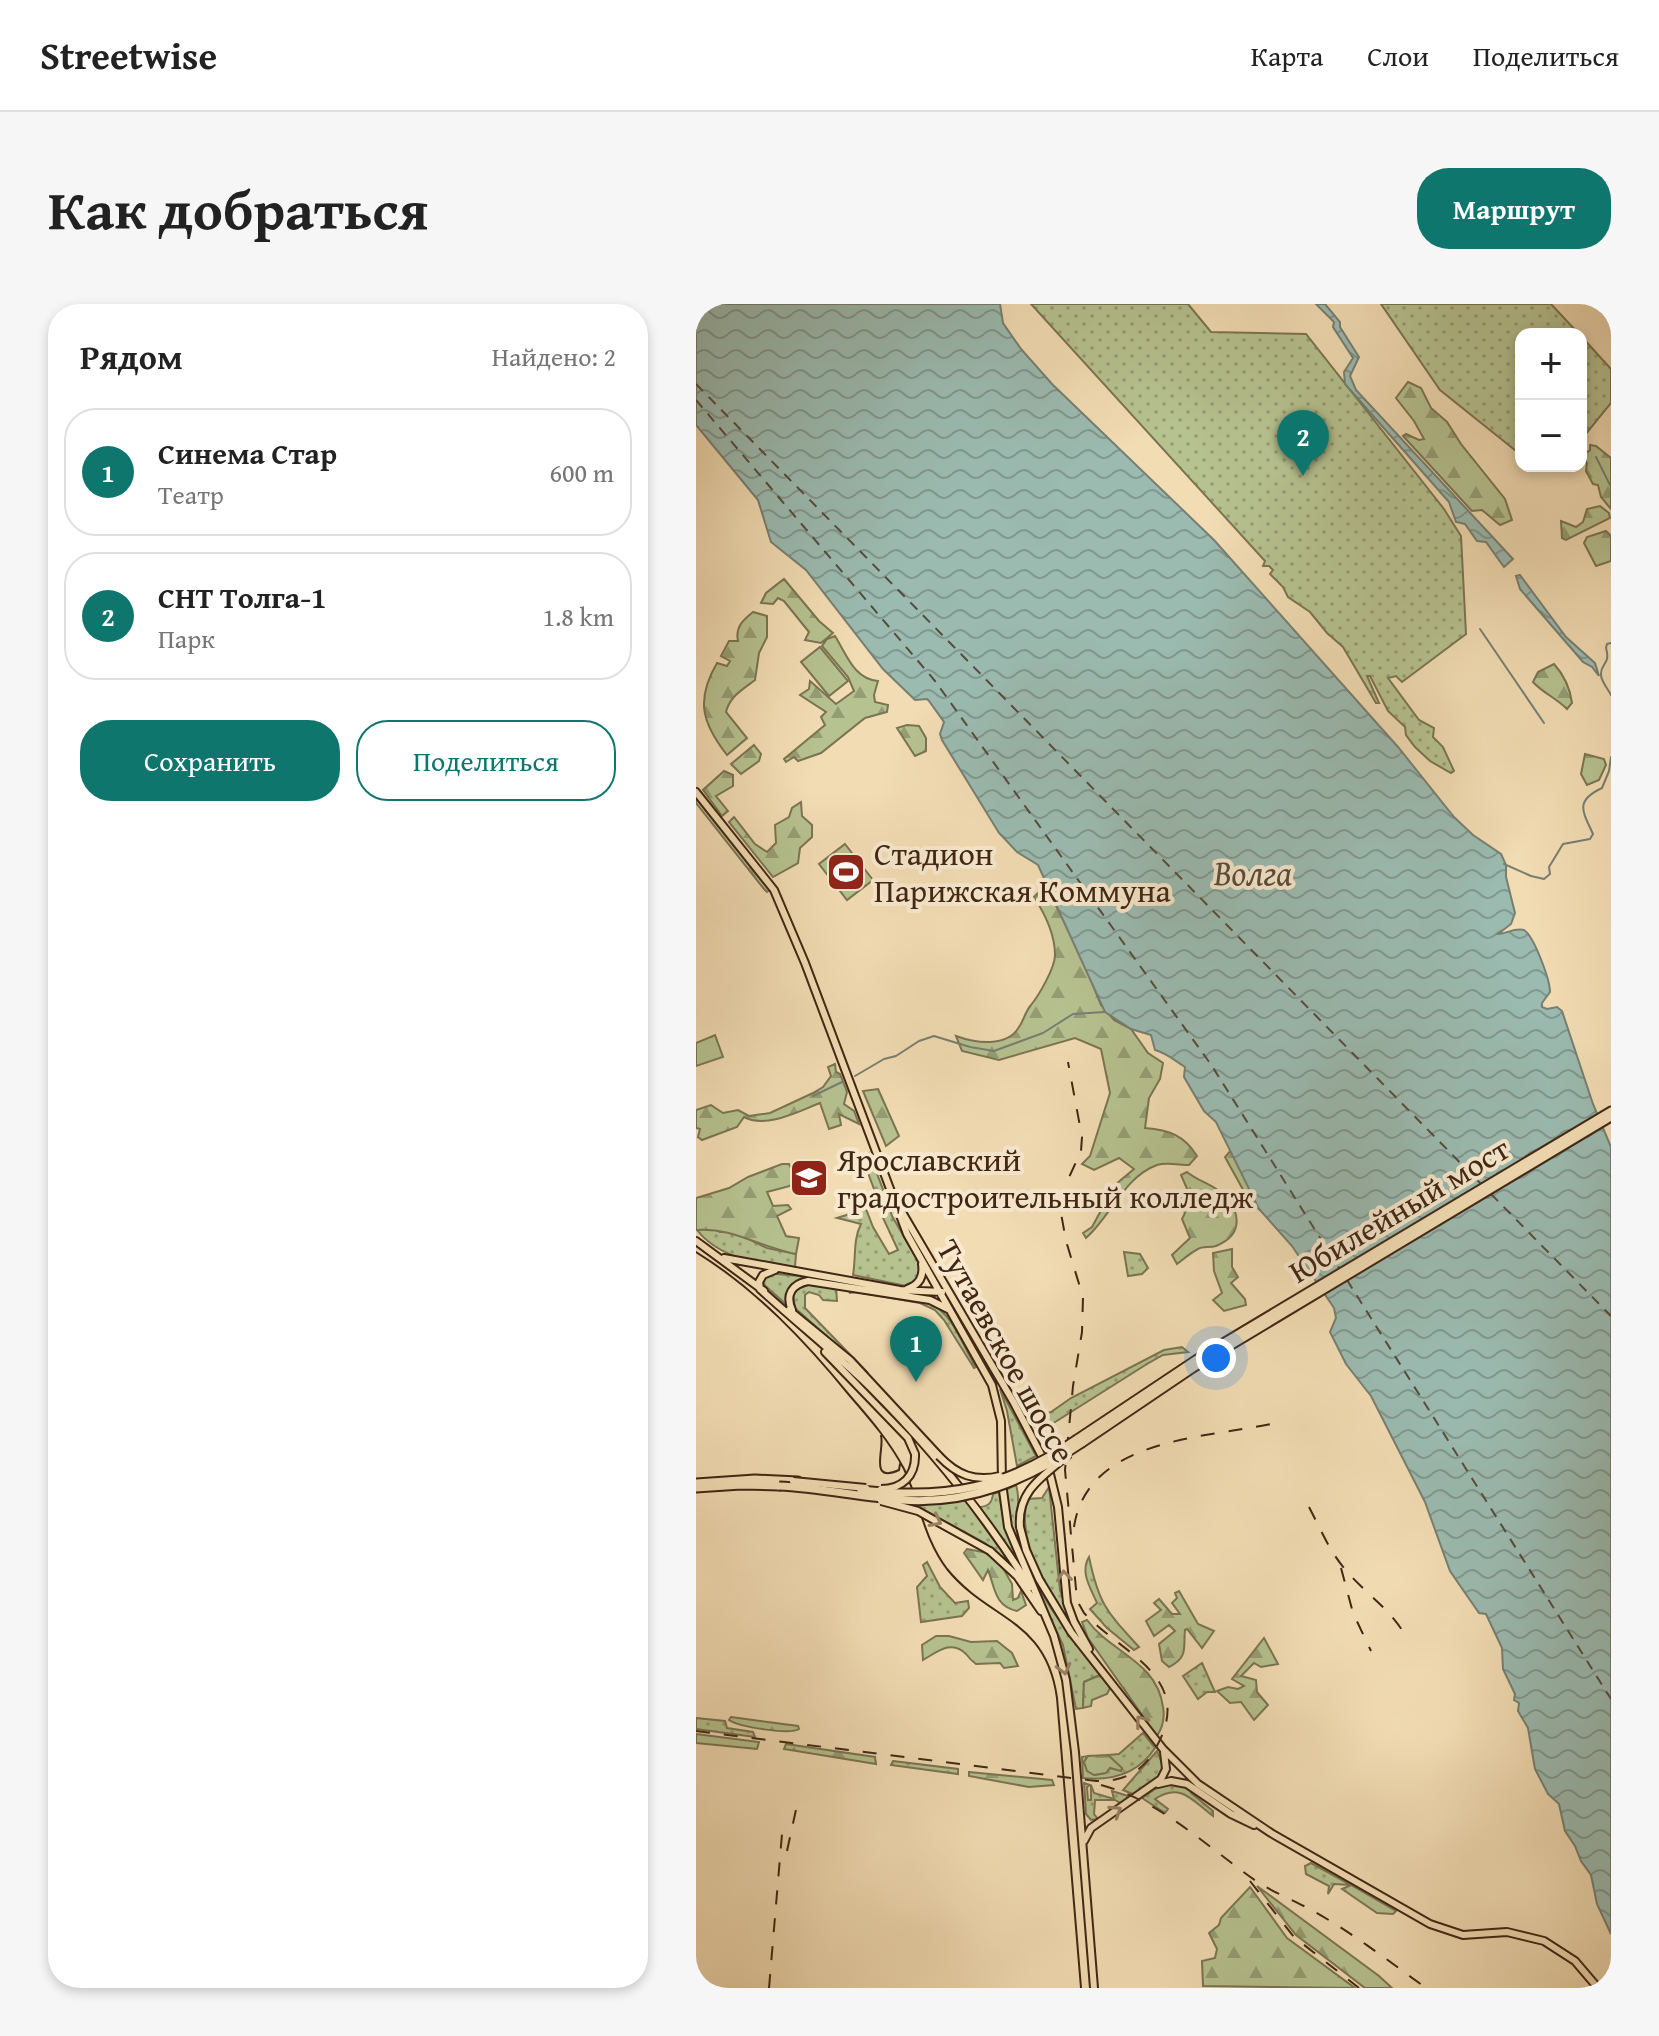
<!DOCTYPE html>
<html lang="ru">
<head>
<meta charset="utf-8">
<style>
  :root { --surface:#fff; --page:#f6f6f6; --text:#222; --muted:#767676; --line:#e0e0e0; --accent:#0f766e }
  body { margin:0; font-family:"Gentium Book Plus",serif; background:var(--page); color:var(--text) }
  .controls { position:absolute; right:24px; top:24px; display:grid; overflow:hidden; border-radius:16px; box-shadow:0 4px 12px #0003 }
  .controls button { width:72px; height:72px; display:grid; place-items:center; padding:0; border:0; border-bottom:2px solid var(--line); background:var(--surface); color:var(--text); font:40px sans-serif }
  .you { position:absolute; left:520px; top:1054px; width:28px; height:28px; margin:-20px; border:6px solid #fff; border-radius:50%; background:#1a73e8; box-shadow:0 0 0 12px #1a73e833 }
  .badge { display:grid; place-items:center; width:52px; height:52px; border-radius:50%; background:var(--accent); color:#fff; font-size:26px; font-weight:700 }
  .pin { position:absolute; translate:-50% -66px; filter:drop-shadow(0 2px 4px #0008) }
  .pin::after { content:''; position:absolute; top:42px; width:28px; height:24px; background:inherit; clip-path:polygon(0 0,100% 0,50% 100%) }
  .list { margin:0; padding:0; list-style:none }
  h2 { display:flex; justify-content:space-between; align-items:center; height:104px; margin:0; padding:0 32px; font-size:34px }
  h2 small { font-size:26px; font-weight:400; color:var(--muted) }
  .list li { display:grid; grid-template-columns:52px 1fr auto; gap:24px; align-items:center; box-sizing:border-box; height:128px; margin:0 16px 16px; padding:0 16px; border:2px solid var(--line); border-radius:32px }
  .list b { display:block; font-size:30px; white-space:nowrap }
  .list p { margin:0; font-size:26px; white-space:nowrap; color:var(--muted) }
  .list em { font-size:26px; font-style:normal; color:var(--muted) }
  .actions { display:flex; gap:16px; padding:24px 32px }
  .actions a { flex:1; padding:18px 0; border:2px solid var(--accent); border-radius:32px; text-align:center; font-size:28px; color:var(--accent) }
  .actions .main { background:var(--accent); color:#fff }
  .map { position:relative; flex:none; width:915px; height:1684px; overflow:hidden; border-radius:32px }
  header { display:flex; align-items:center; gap:48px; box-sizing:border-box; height:112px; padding:0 40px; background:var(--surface); border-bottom:2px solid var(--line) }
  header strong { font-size:38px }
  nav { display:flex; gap:44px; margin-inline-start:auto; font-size:28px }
  .intro { display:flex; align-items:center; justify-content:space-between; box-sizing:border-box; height:192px; padding:0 48px }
  h1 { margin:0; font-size:56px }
  .button { padding:20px 36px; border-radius:32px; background:var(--accent); color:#fff; font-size:28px; font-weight:700 }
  main { display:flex; gap:48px; padding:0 48px }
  aside { flex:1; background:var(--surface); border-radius:32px; box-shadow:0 4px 12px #0003 }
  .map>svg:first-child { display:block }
</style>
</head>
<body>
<header>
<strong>Streetwise</strong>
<nav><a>Карта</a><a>Слои</a><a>Поделиться</a></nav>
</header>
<div class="intro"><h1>Как добраться</h1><a class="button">Маршрут</a></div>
<main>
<aside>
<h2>Рядом<small>Найдено: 2</small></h2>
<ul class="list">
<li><span class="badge">1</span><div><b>Синема Стар</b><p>Театр</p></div><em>600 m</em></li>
<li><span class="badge">2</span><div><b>СНТ Толга-1</b><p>Парк</p></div><em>1.8 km</em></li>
</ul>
<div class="actions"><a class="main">Сохранить</a><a>Поделиться</a></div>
</aside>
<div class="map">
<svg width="915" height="1684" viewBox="0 0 915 1684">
  <defs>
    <pattern id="grass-dots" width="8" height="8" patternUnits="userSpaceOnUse" patternTransform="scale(2)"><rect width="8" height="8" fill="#b6c290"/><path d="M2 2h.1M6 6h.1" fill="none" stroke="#959d74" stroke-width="1.8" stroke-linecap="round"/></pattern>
    <pattern id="forest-firs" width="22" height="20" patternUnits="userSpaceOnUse" patternTransform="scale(2)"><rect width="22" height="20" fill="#b6c290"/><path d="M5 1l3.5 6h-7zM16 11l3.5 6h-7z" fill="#959d74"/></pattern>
    <pattern id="water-waves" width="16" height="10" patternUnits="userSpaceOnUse" patternTransform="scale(2)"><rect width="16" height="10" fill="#9bbbb1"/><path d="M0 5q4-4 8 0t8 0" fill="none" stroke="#80988f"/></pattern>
  </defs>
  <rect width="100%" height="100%" fill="#f2dcb3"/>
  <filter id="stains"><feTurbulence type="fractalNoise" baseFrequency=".0025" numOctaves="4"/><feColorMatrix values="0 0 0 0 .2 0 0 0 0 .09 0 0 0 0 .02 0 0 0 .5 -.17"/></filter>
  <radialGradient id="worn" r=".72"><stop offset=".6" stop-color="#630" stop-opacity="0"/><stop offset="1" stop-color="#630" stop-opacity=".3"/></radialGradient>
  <!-- grass -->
  <path fill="url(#grass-dots)" stroke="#7b7452" stroke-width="2" d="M335 0H492L515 28 610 30 748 205 765 232 770 330 706 378 700 372 692 374 723 416 738 424 737 433 747 443 758 467 755 469 734 457 719 443 710 431 709 423 692 407 674 372H671L683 399H680L647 343 631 329 614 308 592 293 587 283 574 270 577 266 573 262H567L569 257Z
    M685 0H855L883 30H825V151L744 86Z
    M885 32 915 65V99L885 136Z
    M173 849 188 888 181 893 166 853Z
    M184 895 192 898 196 912 225 962 220 978 210 982 157 971C160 954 157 935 165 920L141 914 170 905 177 923 193 950 202 946 181 901Z
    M16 924 24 928 36 927 71 944 100 950 99 963C66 964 21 952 1 926Z
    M428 948 444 950 452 964 446 970 432 972Z
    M75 970H81L115 973 97 980 91 990V1001L66 979 68 973Z
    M116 979 140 983 141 997 127 996 123 991 113 988 109 991V1004L172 1069 99 1004 97 991 100 986Z
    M157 986 232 998C259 1011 265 1040 280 1063L278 1064 248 1016 239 1006 224 999 160 988 153 989Z
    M486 1043 492 1048 467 1051 451 1060 348 1125 339 1123 336 1117 341 1111 355 1108 375 1094 468 1046Z
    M304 1085 340 1152 321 1162 311 1107Z
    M320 1181C326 1199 318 1217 323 1236 336 1286 374 1331 404 1371L388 1378 387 1404 380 1405 367 1341 323 1246 314 1221 309 1186Z
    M353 1183 364 1286 378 1327C354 1288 320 1242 331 1195L346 1194Z
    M303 1188 308 1220 327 1267 282 1203C292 1203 296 1199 297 1190Z
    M269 1196 323 1271 289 1239 226 1205 223 1200Z
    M393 1253C403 1301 411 1308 443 1343L438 1346 411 1324 394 1305 401 1299C394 1283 384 1268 393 1253Z
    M231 1258 244 1283 259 1299 272 1297 273 1304 266 1312 225 1318 221 1283 231 1272 227 1261Z
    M506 1359 519 1388H511L502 1395 487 1372Z
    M0 1414 29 1417 31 1424 57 1428 59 1433 0 1425Z
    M447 1429 459 1444C442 1470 416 1477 387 1474L386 1453 392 1452 388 1458 398 1471 409 1469 414 1464 426 1465 412 1451 423 1450Z
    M461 1447 467 1462 463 1473 439 1491 427 1486Z
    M197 1457 262 1465V1470L195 1461Z
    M388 1479 394 1481 391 1483 392 1496H395V1481L398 1489 418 1495 416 1487 435 1493 426 1500 419 1496H399L398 1510 402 1515 395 1516 390 1510Z
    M476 1479 496 1486 495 1489 517 1507V1512C496 1496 484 1478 459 1495L472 1505 469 1509 446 1494 462 1483Z
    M615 1559 655 1581 638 1580 632 1590 633 1582 610 1570 609 1562Z"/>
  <!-- forest -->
  <path fill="url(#forest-firs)" stroke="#7b7452" stroke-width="2" d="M712 78 725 84 735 104 751 118 765 140 809 195 816 216 804 221 786 206 776 207 707 132 710 130 723 136 728 135 718 117 700 94Z
    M894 141 900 142 915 154V205L905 193 902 181 897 180 890 167 891 159 886 152 894 146Z
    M904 202 913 209 914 214 870 236 866 234 865 217 880 223 887 218 891 205Z
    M910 227 915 232V257L900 262 888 239 891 233Z
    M88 275 123 317 137 329 125 339 109 336 113 328 88 297 82 294 77 300 65 299 70 289Z
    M57 308 71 312V333L63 349 59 376C46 386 34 392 30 408L51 434 31 451C5 418 0 395 21 359L31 362 34 357 25 352 33 337H42C39 323 47 316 57 308Z
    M139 332C151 351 158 375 182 377L178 391 179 398 192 401 191 408 169 414 125 449 102 457 98 453 90 458 88 455 129 421 125 413 130 408 104 391 113 385 114 377 140 400 158 387 152 373 126 342 131 335Z
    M858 360C868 371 874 384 876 399L871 405C860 394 847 389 837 378L842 368Z
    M211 421 223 422 230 434V447L219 452 201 424Z
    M58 441 65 450 63 457 45 470 35 460Z
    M889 450 908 455 910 461 903 476 891 481 885 470Z
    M28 467 37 471V482L20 492 32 507 26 512 7 486Z
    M0 491 73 584 74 586 71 588 68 585 0 499Z
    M105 498 106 512 116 521V533L104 544 102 559 77 573 33 518 38 513 59 540 71 548 80 539 79 521 93 513 96 504Z
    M350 581 385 652 405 701 418 716 435 725 452 749 467 759 464 775 453 794 449 824C473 826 488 831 501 852L493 861C484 861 470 858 461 861 428 873 415 912 390 934L387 929 396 923 419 881 438 865 423 854 398 866 386 860 394 852 414 789 405 745 379 734 303 756 266 747 260 732C279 739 311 744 323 723 328 716 329 708 335 701 343 691 359 664 359 651 359 630 349 610 338 593Z
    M19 731 27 753 0 762V739Z
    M139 760 140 768 144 770 151 788 148 800 158 807 163 820 143 810 145 821 133 825 124 799C103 807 70 825 48 813L41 823 6 836 2 833 4 825 0 824V806L15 801 27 809 42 806 53 812 74 809 117 789 127 783 135 772 132 763Z
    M182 785 203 832 190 842 167 787Z
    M535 846 563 905 556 902 529 853Z
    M86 860H93L99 872 94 882 71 888 77 902 92 901 95 905 81 912 90 932 103 934 100 950C63 943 37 923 0 926V894L33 884 52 873Z
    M491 868C502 877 513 879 523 887 544 904 550 930 520 942 513 944 507 942 502 945 494 949 488 955 481 960L476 951 494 934 486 915 489 909 482 896 492 887 485 871Z
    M536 945V963L542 973 535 979 549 995 550 1001 528 1007 517 996 526 989 518 967 517 949Z
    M271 1245 292 1249 303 1257 316 1280 317 1296 322 1294 325 1287 330 1301 321 1307C298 1302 299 1283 292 1266L287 1276 268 1249Z
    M483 1287 502 1320 518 1327 506 1344 491 1325 489 1326C487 1343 493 1353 473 1363L466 1357 463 1340 479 1327 473 1321 458 1332 450 1317 465 1306 458 1299 463 1295 476 1310H484L476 1299 481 1294 479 1289Z
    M391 1316C415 1349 461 1357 467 1403 469 1414 467 1423 461 1432L392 1334 386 1318Z
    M240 1332H253L275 1338 301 1337 316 1349 322 1362 308 1364 304 1359 280 1360C276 1357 273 1354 270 1350 256 1335 241 1348 227 1356L226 1341Z
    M568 1334 582 1360 565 1363 558 1359 545 1372 560 1376 561 1388 572 1401 558 1416 545 1398 534 1399 521 1387 532 1383 542 1385 548 1382 536 1375Z
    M404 1371 414 1384 411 1390 396 1396 395 1402 387 1404 388 1378Z
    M35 1413 102 1422 103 1425C94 1431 43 1423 33 1416Z
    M0 1430 63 1438 61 1445 0 1439Z
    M90 1440 179 1453 180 1460 88 1445Z
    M412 1451 426 1464 425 1467 414 1464 410 1469 398 1471 391 1467 388 1458 392 1452Z
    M273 1468 356 1476 358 1481 333 1483 273 1472Z
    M655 1581 700 1607 697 1610 681 1609 646 1585Z
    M561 1582 683 1672 696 1684H669L600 1631Z
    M554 1583 591 1634 659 1684 507 1682 506 1657 519 1654 521 1645 513 1629 523 1621 525 1614Z"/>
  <!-- park -->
  <path fill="#b6c290" stroke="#7b7452" stroke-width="2" d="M124 343 152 377 133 392 105 358Z
    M149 540 177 576 151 596 123 560Z"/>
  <!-- water -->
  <path fill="url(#water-waves)" stroke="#777f72" stroke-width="2" d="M0 0H304L307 19 325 45 356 80 518 236 702 443 758 513 777 531 805 550 810 561V573L819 609 815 620 802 630C809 630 820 623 828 626 838 632 854 676 854 688L846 699V703L851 705 861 703 866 707 897 800 915 843V1630L901 1600 895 1571 885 1557 879 1542 869 1527 863 1500 852 1490 839 1465 832 1424 822 1407 823 1399 818 1396 819 1390 807 1365 806 1344 790 1310 783 1309 754 1267 729 1198 675 1092 650 1060 634 1028 640 1014 638 1004 596 942 563 905 520 818 508 807 488 773 489 763C479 757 471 749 459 746L455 731 435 725 409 708 342 561 321 548 303 529 246 436 244 430 248 418 233 397 231 395 219 396 187 365 110 266 75 238 62 196 0 121Z
    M620 0H629L644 18V23L663 53 654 72 660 86 817 255 808 263 790 238 781 237 769 220 760 218 753 198 649 80 648 68 657 54 637 23 638 18Z
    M824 271 870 333 899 359 903 372 896 363 887 358 824 285 820 272Z"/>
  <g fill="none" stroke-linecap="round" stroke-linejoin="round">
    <!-- stream -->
    <path stroke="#777f72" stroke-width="2" d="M900 153 915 183
      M784 325 848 419
      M915 339 911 340 910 344C915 361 904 359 905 371 905 377 912 385 915 391
      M808 560 835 572 848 575 854 570 853 563 867 540 894 535 897 530C887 508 878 497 906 484L913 467 915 453
      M159 772 188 755 200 752 223 737 238 732 274 743 298 747 347 729 377 710 409 708
      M117 792 146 778"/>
    <!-- ferry -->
    <path stroke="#574b3b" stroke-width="2" stroke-dasharray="10 8" stroke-linecap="butt" d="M0 80 785 880
      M0 96 239 377 516 762 643 964
      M795 890 915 1012
      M651 976 915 1395"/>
    <!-- primary casing -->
    <g stroke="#402614" stroke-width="10">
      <path id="primary" d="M0 488 78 586 109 659 211 930 296 1081 305 1117 306 1179 312 1223 358 1332 370 1376 379 1448 398 1684
        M203 903 318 1099 353 1166 362 1203 371 1299 378 1318 393 1345
        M0 937 68 987
        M28 954 204 986 246 988
        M64 985C100 1018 139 1049 174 1083 234 1143 289 1211 334 1283
        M64 985 63 978 67 971 79 966
        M211 985C223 981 228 973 226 960
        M93 1006 154 1056 243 1152
        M96 1006C89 991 96 980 112 977L234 996 252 1005
        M129 1048 212 1134 219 1150
        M324 1223 330 1246 343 1275 375 1328 467 1445 502 1480 575 1529 734 1620 767 1631 811 1628 848 1637 879 1657 902 1684
        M294 1247 321 1272 345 1307
        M462 1480 475 1477 491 1480 535 1510 558 1521
        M388 1537 395 1524 465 1475 470 1465 468 1448"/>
    </g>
    <!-- highway casing -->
    <g stroke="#402614" stroke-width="11">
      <path id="highway" d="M381 1135 507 1051 915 807
        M386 1139 497 1064 915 813
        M0 1179 59 1175 102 1177
        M0 1184 45 1181 83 1182"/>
    </g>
    <!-- primary -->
    <use href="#primary" stroke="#f2dcb3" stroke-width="6"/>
    <!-- highway -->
    <use href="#highway" stroke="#f2dcb3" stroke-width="7"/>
    <!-- tram -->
    <path stroke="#402614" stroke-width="2" d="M0 948C60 985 110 1038 154 1092 174 1115 194 1138 208 1165 224 1199 228 1235 251 1265 293 1317 350 1314 361 1394L385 1684
      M185 1132C189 1144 172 1180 203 1166L204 1160"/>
    <!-- rail -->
    <path stroke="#402614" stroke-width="2" stroke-dasharray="14 14" stroke-linecap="butt" d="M613 1203C624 1224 633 1246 648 1264 670 1291 695 1304 712 1336
      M378 1223C391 1135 507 1134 575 1120
      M645 1264 657 1309 675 1347
      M0 1427 400 1477C424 1478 446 1469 458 1447 502 1374 428 1352 388 1309L383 1300 380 1285 369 1166 377 1082 386 1028 387 993 370 937 365 909 370 880 385 847 386 833 372 758
      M405 1481C465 1497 510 1542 560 1577 578 1589 600 1597 619 1608 658 1630 694 1658 730 1684
      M91 1547 101 1501
      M554 1577 598 1633 663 1684
      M73 1684 86 1530"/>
    <!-- primary-bridge casing -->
    <g stroke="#402614" stroke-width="10" stroke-linecap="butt">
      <path id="primary-bridge" d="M243 1152C261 1171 279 1178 304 1172
        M97 1177 170 1184
        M185 1185C206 1185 220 1172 219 1150
        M185 1197 222 1207 294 1247
        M324 1223C321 1186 348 1172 373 1150"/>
    </g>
    <!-- highway-bridge casing -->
    <g stroke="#402614" stroke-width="11" stroke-linecap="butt">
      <path id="highway-bridge" d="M83 1182C124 1184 165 1193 206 1196 274 1201 331 1176 386 1139
        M165 1186C251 1196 310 1184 381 1135"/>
    </g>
    <!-- primary-bridge -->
    <use href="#primary-bridge" stroke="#f2dcb3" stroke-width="6"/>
    <!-- highway-bridge -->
    <use href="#highway-bridge" stroke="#f2dcb3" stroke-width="7"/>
  </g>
  <!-- one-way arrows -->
  <defs><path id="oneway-chevron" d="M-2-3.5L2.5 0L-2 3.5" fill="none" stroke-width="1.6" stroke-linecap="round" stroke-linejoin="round" transform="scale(2)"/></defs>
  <g stroke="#998164">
    <use href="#oneway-chevron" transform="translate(240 1217) rotate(27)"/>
    <use href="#oneway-chevron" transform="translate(368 1272) rotate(-95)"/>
    <use href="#oneway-chevron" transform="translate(368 1365) rotate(76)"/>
    <use href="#oneway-chevron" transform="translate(445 1417) rotate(-127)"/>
    <use href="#oneway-chevron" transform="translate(420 1507) rotate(-33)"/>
  </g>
  <!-- icons -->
  <defs>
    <g id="stadium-square" transform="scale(2)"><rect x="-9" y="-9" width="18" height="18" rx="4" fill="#8f2418" stroke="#f7e8ce"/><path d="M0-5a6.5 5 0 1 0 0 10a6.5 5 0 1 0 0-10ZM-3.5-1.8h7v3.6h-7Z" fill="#fff"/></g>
    <g id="university-square" transform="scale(2)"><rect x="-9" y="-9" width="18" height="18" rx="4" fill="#8f2418" stroke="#f7e8ce"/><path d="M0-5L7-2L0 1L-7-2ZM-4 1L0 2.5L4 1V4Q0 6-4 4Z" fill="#fff"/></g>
  </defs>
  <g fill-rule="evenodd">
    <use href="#stadium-square" x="150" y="568"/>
    <use href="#university-square" x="113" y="874"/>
  </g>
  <g text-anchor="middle" stroke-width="8" stroke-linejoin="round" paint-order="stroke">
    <!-- poi labels -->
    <g font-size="32" fill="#402614" stroke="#f7e8ce" text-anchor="start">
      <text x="178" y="561">Стадион<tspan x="178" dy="37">Парижская Коммуна</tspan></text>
      <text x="141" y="867">Ярославский<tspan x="141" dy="37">градостроительный колледж</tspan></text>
    </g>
    <!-- street labels -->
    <g font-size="32" fill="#402614" stroke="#f7e8ce">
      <text transform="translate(703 906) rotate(-31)" y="11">Юбилейный мост</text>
      <text transform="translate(310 1047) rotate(61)" y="11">Тутаевское шоссе</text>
    </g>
    <!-- water labels -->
    <g font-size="34" font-style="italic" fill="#574b3b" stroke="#f7e8ce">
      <text x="557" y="581">Волга</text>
    </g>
  </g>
  <rect width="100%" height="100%" filter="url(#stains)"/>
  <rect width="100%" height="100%" fill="url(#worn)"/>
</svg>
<div class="controls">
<button>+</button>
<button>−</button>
</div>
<div class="you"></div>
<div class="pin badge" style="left:220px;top:1078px">1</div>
<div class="pin badge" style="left:607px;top:172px">2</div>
</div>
</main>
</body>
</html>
